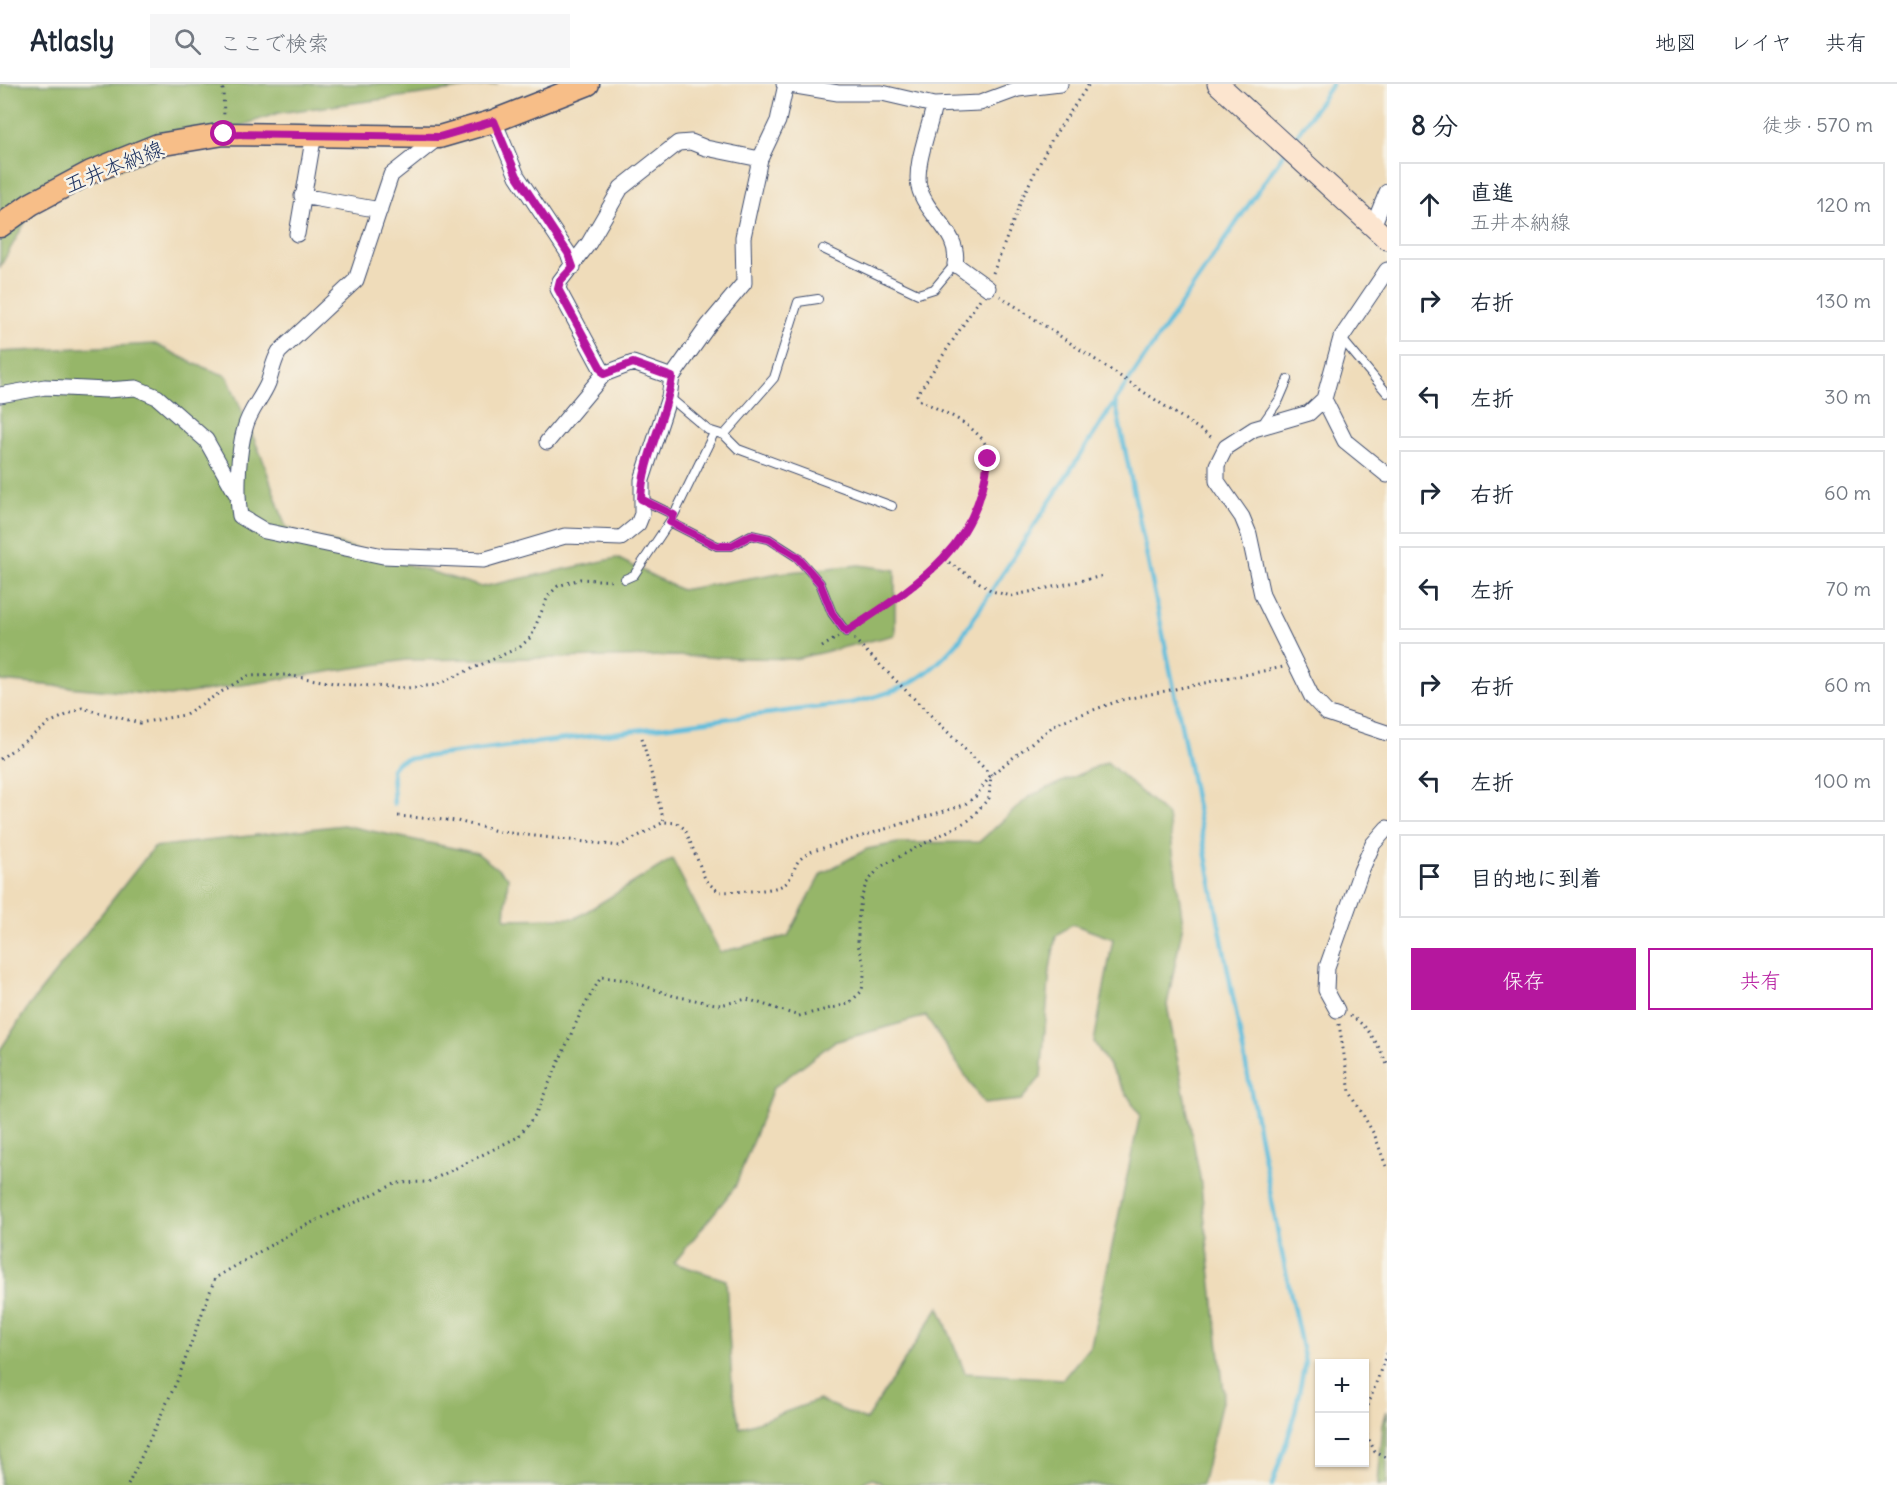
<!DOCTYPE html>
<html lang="ja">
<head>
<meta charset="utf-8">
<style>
  :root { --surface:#fff; --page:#f6f6f7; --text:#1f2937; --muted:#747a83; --line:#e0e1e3; --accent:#b5179e }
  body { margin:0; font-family:Delius,"Klee One",sans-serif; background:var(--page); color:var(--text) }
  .controls { position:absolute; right:18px; bottom:18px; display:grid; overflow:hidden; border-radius:0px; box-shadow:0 2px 4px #0004 }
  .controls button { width:54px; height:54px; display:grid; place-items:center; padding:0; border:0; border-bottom:2px solid var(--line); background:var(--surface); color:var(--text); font:30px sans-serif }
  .stop { position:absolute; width:18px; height:18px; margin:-14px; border:4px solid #b5179e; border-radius:50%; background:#fff }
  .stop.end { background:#b5179e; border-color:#fff; box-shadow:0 2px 6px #0008 }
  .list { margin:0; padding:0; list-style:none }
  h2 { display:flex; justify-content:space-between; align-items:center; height:78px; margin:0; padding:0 24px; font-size:26px }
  h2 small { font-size:20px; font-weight:400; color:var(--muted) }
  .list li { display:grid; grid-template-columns:39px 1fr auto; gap:18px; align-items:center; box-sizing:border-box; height:84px; margin:0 12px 12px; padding:0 12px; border:2px solid var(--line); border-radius:0px }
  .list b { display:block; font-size:22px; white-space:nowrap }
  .list p { margin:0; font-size:20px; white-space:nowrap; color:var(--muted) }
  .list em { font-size:20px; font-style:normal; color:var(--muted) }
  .actions { display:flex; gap:12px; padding:18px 24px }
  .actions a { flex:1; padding:14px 0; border:2px solid var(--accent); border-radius:0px; text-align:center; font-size:21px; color:var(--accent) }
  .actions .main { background:var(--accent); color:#fff }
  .icon { flex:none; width:33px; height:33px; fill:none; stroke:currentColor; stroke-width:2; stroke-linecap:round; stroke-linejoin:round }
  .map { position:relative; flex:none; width:1387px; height:1401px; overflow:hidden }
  header { display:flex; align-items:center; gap:36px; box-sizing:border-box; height:84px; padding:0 30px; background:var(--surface); border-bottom:2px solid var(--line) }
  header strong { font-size:28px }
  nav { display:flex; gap:33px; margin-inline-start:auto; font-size:21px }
  .search { width:420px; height:54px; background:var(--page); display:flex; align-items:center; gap:15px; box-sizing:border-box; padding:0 21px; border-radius:0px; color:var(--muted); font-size:22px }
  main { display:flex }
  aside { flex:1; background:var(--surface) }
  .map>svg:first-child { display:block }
</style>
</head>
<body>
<header>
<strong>Atlasly</strong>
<div class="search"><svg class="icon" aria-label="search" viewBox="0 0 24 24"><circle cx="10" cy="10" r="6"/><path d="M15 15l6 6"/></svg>ここで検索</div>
<nav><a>地図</a><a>レイヤ</a><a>共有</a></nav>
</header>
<main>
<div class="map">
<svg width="1387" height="1401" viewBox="0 0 1387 1401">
  <rect width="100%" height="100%" fill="#f7f3e8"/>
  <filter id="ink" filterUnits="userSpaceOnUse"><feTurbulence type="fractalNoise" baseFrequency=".0167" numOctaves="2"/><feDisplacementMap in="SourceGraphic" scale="12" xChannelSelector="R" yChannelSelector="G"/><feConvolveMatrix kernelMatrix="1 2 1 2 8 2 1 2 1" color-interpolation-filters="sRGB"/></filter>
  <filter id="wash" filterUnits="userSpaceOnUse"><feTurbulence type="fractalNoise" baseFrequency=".008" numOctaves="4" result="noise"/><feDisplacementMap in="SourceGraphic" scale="24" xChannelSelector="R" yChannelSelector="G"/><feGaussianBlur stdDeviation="1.35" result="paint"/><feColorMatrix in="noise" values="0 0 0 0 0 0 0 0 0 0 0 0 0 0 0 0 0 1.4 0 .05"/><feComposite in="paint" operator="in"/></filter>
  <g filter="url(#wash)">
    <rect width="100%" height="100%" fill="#efdcba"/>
    <!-- forest -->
    <path fill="#96b669" stroke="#587264" stroke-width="1.5" fill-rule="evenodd" d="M0 0H498L278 29 40 112 0 183Z
      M155 260 195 280 227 292 263 376 286 444 482 503 617 474 681 506 779 489 859 481 895 486V551L795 575 671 572 406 576 170 612 0 597V268Z
      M1107 678 1168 732 1183 840 1167 921 1200 1093 1224 1309 1202 1401H885L871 1394 859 1401H0V966L29 922 154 763 343 741 477 769 508 793 505 835 576 834 672 775 720 868 788 852 821 790 867 765 898 759 979 758 1030 712ZM1072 840 1113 855 1094 958 1140 1031 1091 1261 1063 1295 965 1289 939 1223 866 1336 819 1316 740 1344 732 1301 726 1196 674 1179 735 1103 773 1004 834 958 926 932 984 1020 1021 1016 1041 993 1050 885 1056 852Z
      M1387 1327V1401H1378L1383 1340Z"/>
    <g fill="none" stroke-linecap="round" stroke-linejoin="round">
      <!-- stream -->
      <path stroke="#5ebddc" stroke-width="4.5" d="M1291 60 1332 0
        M394 720 392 685 398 678 407 675 851 619C902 607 923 598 958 558L1115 318
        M1272 1401 1293 1338 1305 1278 1280 1160 1176 614 1115 317 1284 69"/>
    </g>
  </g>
  <g filter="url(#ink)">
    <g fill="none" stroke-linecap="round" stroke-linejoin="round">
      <!-- service casing -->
      <g stroke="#3b496c" stroke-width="10">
        <path id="service" d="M823 165 918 210 934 205 955 180
          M1342 255 1387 309
          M669 313 708 346 724 351 738 365 892 422
          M1266 341 1265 336 1279 316 1288 295
          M724 351 774 294 798 218 818 215
          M643 416 674 431
          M670 438 717 462H731L751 451 769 455 797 473 820 499 832 529 846 548
          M625 495 634 491 674 431 714 349"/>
      </g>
      <!-- minor casing -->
      <g stroke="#3b496c" stroke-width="17">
        <path id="minor" d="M784 0 838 9H882L934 21 980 19 1018 5 1060 0
          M934 21C930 44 914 81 919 103 926 132 961 149 955 180L988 204
          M494 37 517 92 568 169 573 183
          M439 53 391 91 356 196 279 268C273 278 272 288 268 299 262 314 249 327 245 344 238 368 236 408 240 432L265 447 383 472 483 476 565 452 621 454 638 440 642 430V396L669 313 672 293 708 242 744 199 743 153 760 75 778 37 786 0
          M302 112 380 126
          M1373 142 1387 108
          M297 150 314 50
          M1387 186 1341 254 1324 315 1309 329 1254 345 1226 363 1217 381V397L1242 433 1249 450 1262 511 1312 613 1327 629 1387 649
          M604 290 558 205 560 197 589 159 621 104 678 59 691 58 706 64 760 75
          M0 311 45 303 106 306 136 304 157 313 206 356 237 411
          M1324 315 1345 357 1387 391
          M547 358 604 290 633 279 672 293
          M1337 926 1326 906 1327 883 1361 787 1373 760 1387 744"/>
      </g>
      <!-- secondary casing -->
      <g stroke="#3b496c" stroke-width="23">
        <path id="secondary" d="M1218 0 1387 155"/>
      </g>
      <!-- primary casing -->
      <g stroke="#3b496c" stroke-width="25">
        <path id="primary" d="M0 142 31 120 91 88 158 61 224 50 439 53 494 37 588 0"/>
      </g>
      <!-- path -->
      <path stroke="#3b496c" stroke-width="3" stroke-dasharray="1.5 4.5" stroke-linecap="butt" d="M219 0 223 6 224 33
        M993 189 1023 112 1052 55 1089 0
        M1000 212 1214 355
        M944 475 992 507 1011 512 1103 492
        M854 542C880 525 911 508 933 487 956 465 1007 386 982 355 966 336 941 327 920 316L917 311 980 215
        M822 563 838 553
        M642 654 664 738
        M0 675 51 638 82 624 140 639 184 631 247 592 287 591 339 600 407 604 436 601 520 563 531 553 548 512 558 502 580 495 615 497
        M398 732 457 737 501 748 620 762 664 738 677 739 685 745 706 797 719 808C735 807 780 809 788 797 799 781 791 780 810 768L964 721 976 712 991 691 1057 639 1121 616 1283 583
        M1350 932C1369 941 1378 962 1387 980
        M1339 940 1350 1008 1375 1052 1387 1085
        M1364 1333 1387 1268
        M1364 1345 1375 1368 1387 1374
        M128 1401 178 1295 215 1194 298 1145 397 1099 428 1098 518 1053 535 1031 581 928 601 893 627 896 674 912 720 921 747 915 799 932 848 920 862 907 865 883 858 861V838L861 815 866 800 880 783 969 736 989 714 991 691 854 555"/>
      <!-- service -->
      <use href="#service" stroke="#fff" stroke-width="8"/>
      <!-- minor -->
      <use href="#minor" stroke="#fff" stroke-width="15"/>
      <!-- secondary -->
      <use href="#secondary" stroke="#fce5cf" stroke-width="21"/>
      <!-- primary -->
      <use href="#primary" stroke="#f7be88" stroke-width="22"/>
    </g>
  </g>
  <g fill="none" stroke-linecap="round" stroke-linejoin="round" filter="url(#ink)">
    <!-- route -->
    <path stroke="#b5179e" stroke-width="8" d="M224 50 439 53 494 37 517 92 568 169 573 183 560 197 558 205 604 290 633 279 672 293C666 335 643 373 641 415L674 431 670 438 717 462H731L751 451 769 455 797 473 820 499 832 529 846 548C914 503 979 465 988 375"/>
  </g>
  <g text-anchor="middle" stroke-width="5" stroke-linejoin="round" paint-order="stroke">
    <!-- street labels -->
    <g font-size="21" fill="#1b2f5e" stroke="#f7f3e8">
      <text transform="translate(114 83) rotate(-22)" y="7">五井本納線</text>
    </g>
  </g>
</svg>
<div class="controls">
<button>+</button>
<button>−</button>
</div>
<div class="stop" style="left:224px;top:50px"></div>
<div class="stop end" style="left:988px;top:375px"></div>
</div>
<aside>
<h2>8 分<small>徒歩 · 570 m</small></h2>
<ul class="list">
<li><svg class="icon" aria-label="ahead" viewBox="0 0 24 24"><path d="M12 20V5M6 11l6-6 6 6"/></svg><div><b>直進</b><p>五井本納線</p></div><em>120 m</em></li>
<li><svg class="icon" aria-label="right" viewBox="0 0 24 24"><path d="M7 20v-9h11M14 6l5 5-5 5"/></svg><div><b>右折</b></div><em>130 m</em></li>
<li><svg class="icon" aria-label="left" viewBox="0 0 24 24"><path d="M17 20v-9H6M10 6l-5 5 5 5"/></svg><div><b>左折</b></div><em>30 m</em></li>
<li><svg class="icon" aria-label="right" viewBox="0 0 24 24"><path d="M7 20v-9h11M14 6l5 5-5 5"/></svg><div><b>右折</b></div><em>60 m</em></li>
<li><svg class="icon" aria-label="left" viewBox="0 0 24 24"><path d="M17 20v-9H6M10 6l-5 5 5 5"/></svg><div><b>左折</b></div><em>70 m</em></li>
<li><svg class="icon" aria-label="right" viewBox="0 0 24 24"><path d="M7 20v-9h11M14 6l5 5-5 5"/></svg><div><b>右折</b></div><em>60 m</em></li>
<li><svg class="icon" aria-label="left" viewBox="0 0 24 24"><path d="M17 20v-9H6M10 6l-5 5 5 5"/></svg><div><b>左折</b></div><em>100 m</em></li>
<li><svg class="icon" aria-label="arrive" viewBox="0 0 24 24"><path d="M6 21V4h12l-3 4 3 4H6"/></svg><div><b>目的地に到着</b></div></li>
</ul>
<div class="actions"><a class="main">保存</a><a>共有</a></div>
</aside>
</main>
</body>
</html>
